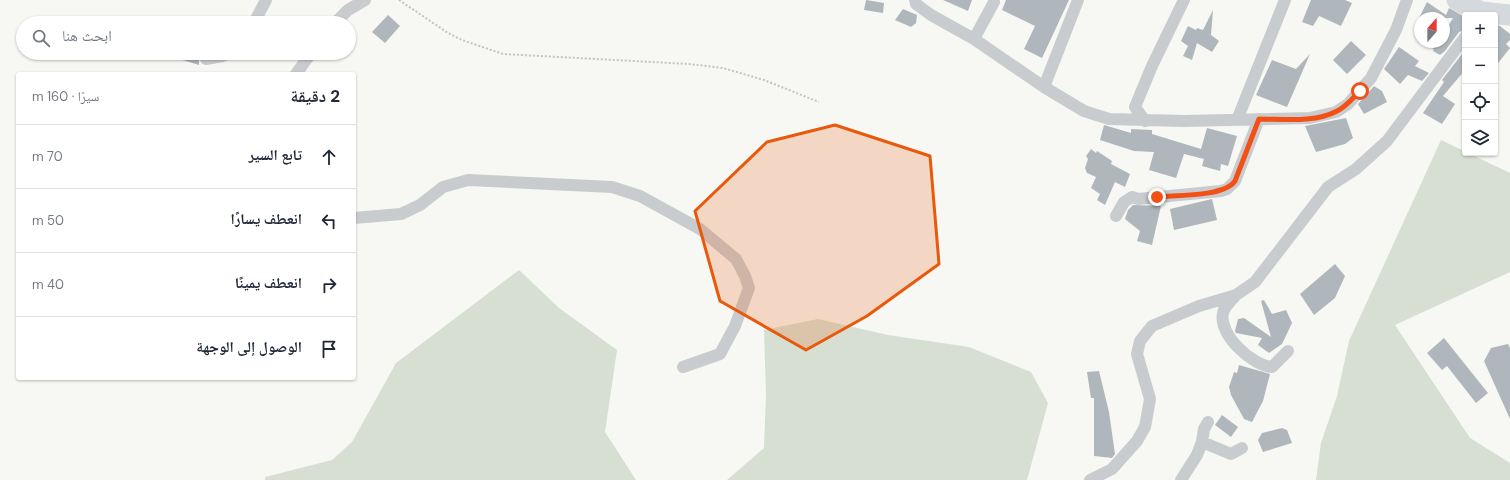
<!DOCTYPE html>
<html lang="ar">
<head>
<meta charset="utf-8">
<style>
  :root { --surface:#fff; --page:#f6f6f7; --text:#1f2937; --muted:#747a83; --line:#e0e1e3 }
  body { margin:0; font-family:"DM Sans","Noto Naskh Arabic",sans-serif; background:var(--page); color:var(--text); direction:rtl }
  .controls { position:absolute; right:12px; top:12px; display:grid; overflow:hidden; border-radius:4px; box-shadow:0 1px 3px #0004 }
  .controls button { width:36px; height:36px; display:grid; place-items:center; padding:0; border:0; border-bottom:1px solid var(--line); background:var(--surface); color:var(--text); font:20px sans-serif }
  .compass { position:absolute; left:1414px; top:12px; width:36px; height:36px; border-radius:50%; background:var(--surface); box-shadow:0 1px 3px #0004; rotate:21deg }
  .stop { position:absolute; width:12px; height:12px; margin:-9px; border:3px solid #f35016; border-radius:50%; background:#fff }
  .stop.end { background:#f35016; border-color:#fff; box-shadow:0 1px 4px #0008 }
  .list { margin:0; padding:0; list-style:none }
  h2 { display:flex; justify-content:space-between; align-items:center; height:52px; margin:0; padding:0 16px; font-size:17px }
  h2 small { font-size:13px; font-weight:400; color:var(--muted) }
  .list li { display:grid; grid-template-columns:26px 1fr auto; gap:12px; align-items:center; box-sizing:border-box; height:64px; padding:0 16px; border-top:1px solid var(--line) }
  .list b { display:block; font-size:15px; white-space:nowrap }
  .list em { font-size:13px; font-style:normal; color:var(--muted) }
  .icon { flex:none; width:22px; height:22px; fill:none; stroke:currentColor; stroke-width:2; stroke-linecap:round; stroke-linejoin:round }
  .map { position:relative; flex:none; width:1510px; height:480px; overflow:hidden; direction:ltr }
  .search { position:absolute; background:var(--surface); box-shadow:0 1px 3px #0004; left:16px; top:16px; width:340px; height:44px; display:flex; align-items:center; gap:10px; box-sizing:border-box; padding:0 14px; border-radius:22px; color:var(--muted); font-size:15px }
  .panel { position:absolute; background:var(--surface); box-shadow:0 1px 3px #0004; left:16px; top:72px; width:340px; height:308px; border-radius:4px; direction:rtl }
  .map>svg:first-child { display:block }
</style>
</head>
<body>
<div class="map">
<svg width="1510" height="480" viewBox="0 0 1510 480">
  <rect width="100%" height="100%" fill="#f7f7f3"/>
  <!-- green -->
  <path fill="#d7dfd3" d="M1441 140 1510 173V272L1395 325 1470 438 1510 463V480H1316L1321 443 1337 396 1349 341Z
    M519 270 559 308 617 350 605 432 636 480H265V477L332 460 352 442 396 363Z
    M818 319 888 335 969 347 1031 372 1048 403 1027 480H727L764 448 766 394 764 330Z"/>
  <!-- building -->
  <path fill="#afb7bd" d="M866 0 884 3 883 13 864 10Z
    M943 0H972L968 11Z
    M1006 0H1069L1042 58 1024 49 1035 26 1002 10Z
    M1311 0H1345L1352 3 1341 26 1319 16 1313 26 1302 22Z
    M1427 2 1446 15 1449 8 1465 17V30L1459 32 1445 51 1440 55 1433 51 1434 49 1418 42H1444V33L1453 18H1419Z
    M903 9 917 15 916 23 911 27 895 20Z
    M1213 10 1211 35 1219 41 1212 52 1197 43 1192 60 1183 56 1188 46 1181 41 1188 26 1196 30 1197 28 1203 30Z
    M388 15 400 26 385 43 372 32Z
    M1495 25 1500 26 1510 34V40L1506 44 1510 48 1495 67Z
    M1351 41 1366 55 1347 74 1333 60Z
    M1399 47 1419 61 1415 66 1429 73 1422 81 1408 75 1400 84 1384 69Z
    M1465 50V70L1443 96 1455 104 1442 124 1423 113 1444 82 1442 80Z
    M166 53H202L199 57V65L166 55Z
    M1310 54 1287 107 1256 95 1272 60 1296 69Z
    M1374 86 1382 91 1387 102 1364 114 1358 104Z
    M1346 118 1353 138 1345 144 1316 152 1305 126Z
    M1104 125 1131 133V129L1152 130V134L1201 149 1207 128 1237 136 1228 166 1221 164 1220 171 1202 166 1204 159 1184 154 1176 178 1149 170 1154 152 1134 151 1100 140Z
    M1091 149 1096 153 1097 151 1112 161 1111 164 1130 174 1125 187 1115 182 1105 205 1097 200 1100 194 1091 188 1096 177 1087 173 1085 168 1088 159 1086 156Z
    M1212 199 1217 220 1174 230 1170 209Z
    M1133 205 1161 206 1152 245 1137 241 1140 231 1125 219 1128 210Z
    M1335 264 1345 276 1335 298 1314 315 1300 294Z
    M1264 300 1272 314 1286 310 1292 323 1282 344 1269 353 1258 345 1262 338 1236 333 1235 331 1238 319 1244 318 1271 337 1261 301Z
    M1444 338 1488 393 1476 403 1447 366 1442 370 1427 353Z
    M1508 344 1510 348V419L1484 361 1491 348Z
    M1239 365 1270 374 1263 401 1252 422 1244 419 1231 395 1229 387 1234 372 1237 373Z
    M1099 371 1109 412 1115 454 1112 458 1094 456V398H1091L1087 372Z
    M1222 415 1238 427 1231 437 1215 425Z
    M1282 428 1287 430 1292 443 1263 452 1258 440 1262 433Z"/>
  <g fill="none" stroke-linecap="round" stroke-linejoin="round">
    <!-- path -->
    <path stroke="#c2c3c5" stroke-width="2" stroke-dasharray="2 2" stroke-linecap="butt" d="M399 0 448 33 462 40 503 54 689 64 723 68 764 80 819 102"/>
    <!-- street -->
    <path stroke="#c9cccf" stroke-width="12" d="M915 0 916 4 931 15 974 39 1044 87 1084 111 1109 119 1184 121 1310 118 1336 112 1348 104 1371 78 1396 30 1407 0
      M254 23 266 0
      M335 23 348 10 365 0
      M974 39 994 2
      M206 59 223 56 229 53
      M296 74 311 53
      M1044 87 1078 0
      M1237 120 1285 0
      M1145 121 1135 107 1152 66 1184 0
      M1116 216 1124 202 1132 197 1138 199 1221 191 1227 189 1235 181 1259 119
      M354 218 401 214 420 205 443 187 468 180 612 187 640 196 700 229 736 259 745 276 749 288 735 326 720 354 683 367
      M1236 295C1232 300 1224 307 1223 313 1218 335 1253 366 1272 367L1288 351
      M1202 442 1204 429 1208 422
      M1090 480 1112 469 1137 441 1145 427 1150 399 1137 354 1140 341 1152 326 1199 306 1236 295 1255 282 1328 187 1356 169 1387 141 1465 37
      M1181 480 1197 455 1202 442 1231 454 1242 448"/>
    <!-- highway -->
    <path stroke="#d4d9dd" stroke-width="21" d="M1457 0 1487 15
      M1482 12 1510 15"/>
  </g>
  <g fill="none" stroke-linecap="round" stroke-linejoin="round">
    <!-- route -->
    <path stroke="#f35016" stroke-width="5" d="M1157 197C1176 195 1224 197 1235 181L1259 119C1283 119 1315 123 1337 111 1346 107 1353 98 1360 91"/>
  </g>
  <!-- marked area -->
  <path fill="#e8590c" fill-opacity="0.2" stroke="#e8590c" stroke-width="3" stroke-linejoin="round" d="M835 125 930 156 939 264 867 316 806 350 720 301 695 211 767 142Z"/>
</svg>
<div class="controls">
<button>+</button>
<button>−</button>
<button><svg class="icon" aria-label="locate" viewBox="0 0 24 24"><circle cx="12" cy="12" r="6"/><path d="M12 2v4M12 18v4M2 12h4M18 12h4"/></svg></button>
<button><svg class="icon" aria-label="layers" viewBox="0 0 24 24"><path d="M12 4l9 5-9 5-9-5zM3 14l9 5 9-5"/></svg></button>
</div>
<svg class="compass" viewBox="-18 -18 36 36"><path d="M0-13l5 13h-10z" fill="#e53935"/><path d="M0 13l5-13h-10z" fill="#747a83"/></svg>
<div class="stop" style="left:1360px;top:91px"></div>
<div class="stop end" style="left:1157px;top:197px"></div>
<div class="search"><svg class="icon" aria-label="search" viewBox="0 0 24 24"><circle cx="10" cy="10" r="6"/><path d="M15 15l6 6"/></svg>ابحث هنا</div>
<section class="panel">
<h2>2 دقيقة<small>سيرًا · 160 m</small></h2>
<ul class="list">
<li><svg class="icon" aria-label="ahead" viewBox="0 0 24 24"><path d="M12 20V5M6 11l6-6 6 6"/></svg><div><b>تابع السير</b></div><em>70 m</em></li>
<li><svg class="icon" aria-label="left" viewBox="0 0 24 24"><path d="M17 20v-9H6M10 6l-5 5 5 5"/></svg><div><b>انعطف يسارًا</b></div><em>50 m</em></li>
<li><svg class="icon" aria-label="right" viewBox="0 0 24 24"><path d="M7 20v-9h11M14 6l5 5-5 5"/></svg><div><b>انعطف يمينًا</b></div><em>40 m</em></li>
<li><svg class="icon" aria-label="arrive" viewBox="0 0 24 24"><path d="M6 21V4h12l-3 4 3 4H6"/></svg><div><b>الوصول إلى الوجهة</b></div></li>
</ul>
</section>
</div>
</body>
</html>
